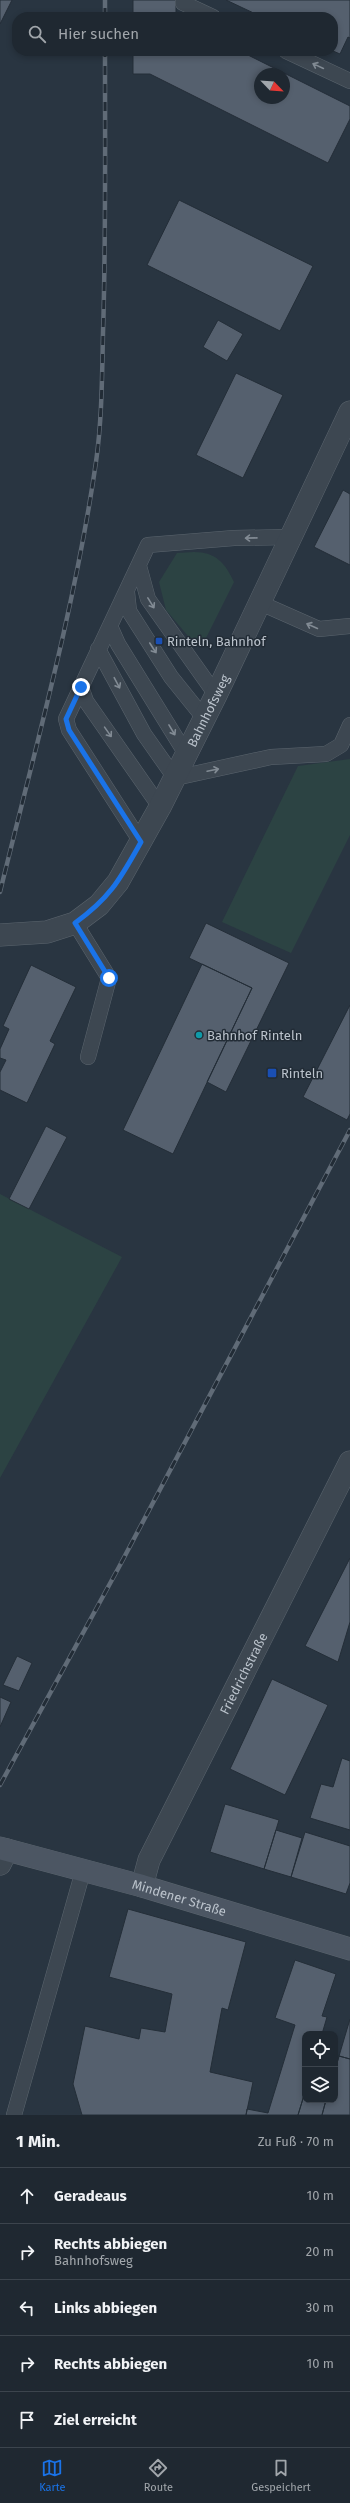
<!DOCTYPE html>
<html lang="de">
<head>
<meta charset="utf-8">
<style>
  :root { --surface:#1f2831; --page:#2c343d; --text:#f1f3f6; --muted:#a1a6ab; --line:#3c444d; --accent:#1a73e8 }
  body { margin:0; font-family:"Fira Sans",sans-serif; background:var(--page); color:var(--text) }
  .controls { position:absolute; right:12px; bottom:12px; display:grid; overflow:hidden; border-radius:8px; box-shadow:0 2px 6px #0003 }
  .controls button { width:36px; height:36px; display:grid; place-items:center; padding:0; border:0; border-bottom:1px solid var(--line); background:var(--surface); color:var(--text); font:20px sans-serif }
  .compass { position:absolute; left:254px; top:68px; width:36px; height:36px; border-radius:50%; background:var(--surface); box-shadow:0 2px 6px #0003; rotate:115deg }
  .stop { position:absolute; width:12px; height:12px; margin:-9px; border:3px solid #1a73e8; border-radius:50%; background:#fff }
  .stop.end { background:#1a73e8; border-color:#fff; box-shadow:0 1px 4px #0008 }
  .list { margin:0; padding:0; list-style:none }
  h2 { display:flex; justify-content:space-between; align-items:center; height:52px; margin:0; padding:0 16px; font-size:17px }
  h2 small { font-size:13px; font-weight:400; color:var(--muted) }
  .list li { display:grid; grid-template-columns:26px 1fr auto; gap:12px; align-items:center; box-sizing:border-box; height:56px; padding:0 16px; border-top:1px solid var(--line) }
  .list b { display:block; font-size:15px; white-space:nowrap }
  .list p { margin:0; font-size:13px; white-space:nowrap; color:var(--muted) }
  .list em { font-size:13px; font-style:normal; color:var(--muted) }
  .icon { flex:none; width:22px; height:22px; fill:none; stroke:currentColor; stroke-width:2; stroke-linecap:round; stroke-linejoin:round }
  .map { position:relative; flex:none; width:350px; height:2115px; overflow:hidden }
  .search { position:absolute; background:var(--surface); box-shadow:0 2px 6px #0003; left:12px; right:12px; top:12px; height:44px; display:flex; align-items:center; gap:10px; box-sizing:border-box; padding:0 14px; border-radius:16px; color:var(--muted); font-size:15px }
  .sheet { height:332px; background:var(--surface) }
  nav { display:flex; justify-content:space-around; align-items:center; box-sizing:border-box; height:56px; border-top:1px solid var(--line); background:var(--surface); font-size:11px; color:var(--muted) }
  nav a { display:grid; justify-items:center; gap:2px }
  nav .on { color:var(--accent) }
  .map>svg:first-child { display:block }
</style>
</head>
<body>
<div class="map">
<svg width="350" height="2115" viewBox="0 0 350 2115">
  <rect width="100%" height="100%" fill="#293541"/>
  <!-- green -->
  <path fill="#2c4343" d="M194 552C216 552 225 563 234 582L205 640 193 642 166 610 159 582 177 553Z
    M350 759V835L291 953 222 922 298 766Z
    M0 1194 122 1257 0 1478Z"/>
  <!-- building -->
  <path fill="#55606e" stroke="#242e38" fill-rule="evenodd" d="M0 0H12L0 24Z
    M133 0H176V17H133Z
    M226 0H350V38L348 37 340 54 333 51V17H262Z
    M133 51H240L350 106V119L328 163 150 74H133ZM260 74H284V98H260Z
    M179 200 313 266 280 331 147 265Z
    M218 320 243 334 227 361 203 347Z
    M236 373 283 395 243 478 196 455Z
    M343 490 350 494V565L314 547Z
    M206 923 289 963 226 1092 207 1082 252 988 189 958Z
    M202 964 252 988 173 1154 123 1130Z
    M31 965 76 987 50 1041 55 1044 27 1103 0 1090V1072L6 1060 0 1058V1049L9 1029 3 1026Z
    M350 1005V1114L347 1120 303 1097Z
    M46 1126 67 1137 29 1209 9 1199Z
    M350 1558V1622L338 1662 305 1646Z
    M17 1656 32 1663 19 1691 3 1685Z
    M272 1679 328 1705 285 1795 230 1769Z
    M0 1697 11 1702 0 1727Z
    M342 1758 350 1761V1830L310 1818 321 1784 333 1787Z
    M225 1804 279 1820 264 1869 210 1852Z
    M276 1830 302 1838 291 1877 264 1869Z
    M305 1832 350 1846V1883L346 1894 291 1877Z
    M128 1909 246 1942 228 2010 222 2008 210 2072 253 2082 246 2115H82L73 2084 85 2026 139 2039 141 2028 165 2032 172 1994 109 1977Z
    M295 1960 336 1974 322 2016 327 2017 322 2034H305V2092L298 2115H246L247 2109 268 2113 295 2025 275 2018Z
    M350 2019V2059L339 2056Z
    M335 2055 339 2056 335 2070Z
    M339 2056 350 2059V2115H322L326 2100H335V2070Z
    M305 2092V2100H326L322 2115H298Z"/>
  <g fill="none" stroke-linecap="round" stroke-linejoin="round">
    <!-- service casing -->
    <g stroke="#5b656e" stroke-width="16">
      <path id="service" d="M183 0V3L213 17
        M286 51 350 81
        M139 566 148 599 216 695
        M127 592 129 611 171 677 204 718
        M258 602 319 629 350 626
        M110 626 118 644 186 754
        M98 649 144 734 175 778 271 757 326 754 341 745 350 725
        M81 687 86 701 160 807
        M141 842 69 730 66 719 148 545 234 538 290 537
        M75 923 109 978 88 1057
        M14 2115 83 1871"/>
    </g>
    <!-- minor casing -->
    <g stroke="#5b656e" stroke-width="23">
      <g id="minor">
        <path d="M0 1864 7 1850"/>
        <path id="s1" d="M142 1886 149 1860 350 1462"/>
      </g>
    </g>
    <!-- tertiary casing -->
    <g stroke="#5b656e" stroke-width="23">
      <g id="tertiary">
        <path id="s2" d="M0 935 47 932 75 923 99 905 118 882 160 807 216 695 350 412"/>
      </g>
    </g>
    <!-- secondary casing -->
    <g stroke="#5b656e" stroke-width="23">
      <g id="secondary">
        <path id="s3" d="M0 1848 142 1886 350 1949"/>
      </g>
    </g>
    <!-- service -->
    <use href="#service" stroke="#3d4751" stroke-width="15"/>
    <!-- minor -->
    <use href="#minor" stroke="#3d4751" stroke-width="22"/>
    <!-- tertiary -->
    <use href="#tertiary" stroke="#3d4751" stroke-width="22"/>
    <!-- secondary -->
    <use href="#secondary" stroke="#4c5663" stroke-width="22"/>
    <!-- rail casing -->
    <g stroke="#606b77" stroke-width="4.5">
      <path id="rail" d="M105 17V0
        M0 892C35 749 75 607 96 462 102 420 102 376 103 333 106 239 105 145 105 51
        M0 1785 119 1567 350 1130"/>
    </g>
    <!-- rail -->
    <use href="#rail" stroke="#222c36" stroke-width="3" stroke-dasharray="9" stroke-linecap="butt"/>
  </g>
  <!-- one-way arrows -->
  <defs><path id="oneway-shaft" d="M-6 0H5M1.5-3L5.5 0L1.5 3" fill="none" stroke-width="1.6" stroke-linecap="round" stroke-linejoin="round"/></defs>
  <g stroke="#828b94">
    <use href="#oneway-shaft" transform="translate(318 66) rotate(-155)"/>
    <use href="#oneway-shaft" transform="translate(251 538) rotate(179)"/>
    <use href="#oneway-shaft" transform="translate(151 603) rotate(58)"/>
    <use href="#oneway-shaft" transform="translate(312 626) rotate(-156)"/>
    <use href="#oneway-shaft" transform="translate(153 648) rotate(57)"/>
    <use href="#oneway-shaft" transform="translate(117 683) rotate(62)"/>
    <use href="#oneway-shaft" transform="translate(172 730) rotate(59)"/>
    <use href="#oneway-shaft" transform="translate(108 732) rotate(55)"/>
    <use href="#oneway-shaft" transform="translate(213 770) rotate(-12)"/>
  </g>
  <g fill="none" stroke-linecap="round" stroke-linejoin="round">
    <!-- route -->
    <path stroke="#1a73e8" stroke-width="5" d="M81 687 66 719 69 730 141 842C120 879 111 897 75 923L109 978"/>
  </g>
  <!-- markers -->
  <g fill="#1a4fb4" stroke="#222c36" stroke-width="1.5">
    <rect x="155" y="637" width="8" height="8" rx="2"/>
    <rect x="267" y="1068" width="10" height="10" rx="2"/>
  </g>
  <circle fill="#0f9aa8" stroke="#222c36" stroke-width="1.5" cx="199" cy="1035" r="4"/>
  <g text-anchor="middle" stroke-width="3" stroke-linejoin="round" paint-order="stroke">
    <!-- poi labels -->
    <g font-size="13" fill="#bac2cb" stroke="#222c36" text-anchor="start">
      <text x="167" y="646">Rinteln, Bahnhof</text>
      <text x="207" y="1040">Bahnhof Rinteln</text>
      <text x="281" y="1078">Rinteln</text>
    </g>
    <!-- street labels -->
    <g font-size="13" fill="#bac2cb" stroke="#222c36">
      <text dy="5" stroke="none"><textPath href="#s2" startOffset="330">Bahnhofsweg</textPath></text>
      <text dy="5" stroke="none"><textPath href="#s1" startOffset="236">Friedrichstraße</textPath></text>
      <text dy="5" stroke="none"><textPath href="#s3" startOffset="186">Mindener Straße</textPath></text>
    </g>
  </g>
</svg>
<div class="controls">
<button><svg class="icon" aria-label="locate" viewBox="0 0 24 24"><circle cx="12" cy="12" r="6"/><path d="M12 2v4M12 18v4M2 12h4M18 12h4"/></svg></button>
<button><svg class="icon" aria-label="layers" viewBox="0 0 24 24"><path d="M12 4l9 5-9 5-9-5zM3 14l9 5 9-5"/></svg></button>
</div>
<svg class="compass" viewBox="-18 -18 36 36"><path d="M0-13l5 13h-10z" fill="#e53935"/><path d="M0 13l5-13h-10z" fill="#a1a6ab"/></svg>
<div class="stop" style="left:109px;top:978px"></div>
<div class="stop end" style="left:81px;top:687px"></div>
<div class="search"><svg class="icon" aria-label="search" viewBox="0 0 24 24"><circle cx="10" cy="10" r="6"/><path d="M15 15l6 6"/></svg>Hier suchen</div>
</div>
<section class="sheet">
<h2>1 Min.<small>Zu Fuß · 70 m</small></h2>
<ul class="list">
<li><svg class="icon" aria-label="ahead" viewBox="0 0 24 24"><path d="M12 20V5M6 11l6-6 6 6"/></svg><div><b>Geradeaus</b></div><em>10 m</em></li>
<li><svg class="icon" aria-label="right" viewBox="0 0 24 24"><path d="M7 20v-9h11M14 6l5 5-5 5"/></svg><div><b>Rechts abbiegen</b><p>Bahnhofsweg</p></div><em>20 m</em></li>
<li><svg class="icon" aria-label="left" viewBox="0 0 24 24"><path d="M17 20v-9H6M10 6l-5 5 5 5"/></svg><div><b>Links abbiegen</b></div><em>30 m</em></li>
<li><svg class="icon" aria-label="right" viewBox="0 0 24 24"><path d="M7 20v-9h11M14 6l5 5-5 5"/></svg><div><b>Rechts abbiegen</b></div><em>10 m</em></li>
<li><svg class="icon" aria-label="arrive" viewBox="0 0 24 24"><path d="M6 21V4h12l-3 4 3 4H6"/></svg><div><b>Ziel erreicht</b></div></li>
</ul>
</section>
<nav>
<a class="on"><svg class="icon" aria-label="map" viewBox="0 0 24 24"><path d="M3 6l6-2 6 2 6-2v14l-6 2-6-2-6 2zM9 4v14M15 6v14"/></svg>Karte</a>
<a><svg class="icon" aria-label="directions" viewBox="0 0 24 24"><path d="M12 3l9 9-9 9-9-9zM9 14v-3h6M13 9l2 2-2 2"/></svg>Route</a>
<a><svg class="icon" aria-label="saved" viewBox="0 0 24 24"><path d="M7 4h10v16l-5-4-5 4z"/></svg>Gespeichert</a>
</nav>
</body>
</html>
